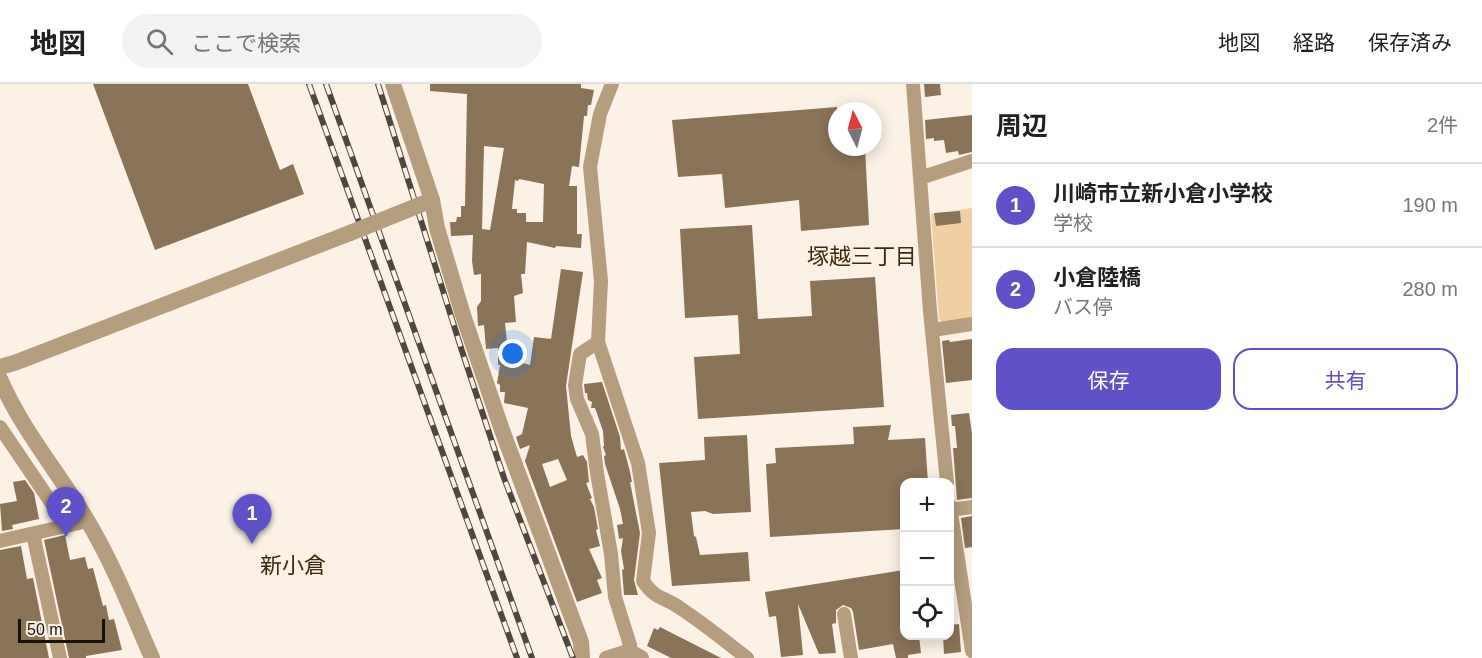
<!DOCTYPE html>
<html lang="ja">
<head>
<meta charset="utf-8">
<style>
  :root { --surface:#fff; --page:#f2f2f2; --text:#202124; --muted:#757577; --line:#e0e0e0; --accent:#5e51c9 }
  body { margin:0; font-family:Helvetica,"Noto Sans JP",sans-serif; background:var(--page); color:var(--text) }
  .controls { position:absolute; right:18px; bottom:18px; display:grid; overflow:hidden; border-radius:12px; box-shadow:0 3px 15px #0003 }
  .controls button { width:54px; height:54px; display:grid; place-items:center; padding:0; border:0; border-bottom:2px solid var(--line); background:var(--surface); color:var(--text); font:30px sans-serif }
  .compass { position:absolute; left:828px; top:18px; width:54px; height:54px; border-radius:50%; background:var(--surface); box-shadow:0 3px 15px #0003; rotate:354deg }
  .scale { position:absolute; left:18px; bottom:15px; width:87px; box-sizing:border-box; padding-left:6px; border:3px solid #1a1106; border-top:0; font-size:16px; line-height:21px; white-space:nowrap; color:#1a1106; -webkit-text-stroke:4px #fbf1e5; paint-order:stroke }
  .you { position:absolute; left:513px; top:270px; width:21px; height:21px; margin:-15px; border:4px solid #fff; border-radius:50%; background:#1a73e8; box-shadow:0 0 0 9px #1a73e833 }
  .badge { display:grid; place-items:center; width:39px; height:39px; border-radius:50%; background:var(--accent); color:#fff; font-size:20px; font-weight:700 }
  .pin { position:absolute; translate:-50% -50px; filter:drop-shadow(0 2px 3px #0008) }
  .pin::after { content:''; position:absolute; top:32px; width:21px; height:18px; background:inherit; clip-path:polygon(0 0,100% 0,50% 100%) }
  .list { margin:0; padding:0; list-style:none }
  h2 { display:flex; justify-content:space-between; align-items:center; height:78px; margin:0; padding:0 24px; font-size:26px }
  h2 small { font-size:20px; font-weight:400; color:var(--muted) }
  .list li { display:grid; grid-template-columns:39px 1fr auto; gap:18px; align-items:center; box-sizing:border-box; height:84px; padding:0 24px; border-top:2px solid var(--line) }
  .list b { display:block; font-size:22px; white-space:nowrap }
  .list p { margin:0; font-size:20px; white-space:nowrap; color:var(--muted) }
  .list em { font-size:20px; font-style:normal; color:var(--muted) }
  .actions { display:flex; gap:12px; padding:18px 24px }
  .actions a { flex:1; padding:14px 0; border:2px solid var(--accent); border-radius:18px; text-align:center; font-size:21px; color:var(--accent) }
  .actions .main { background:var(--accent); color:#fff }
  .icon { flex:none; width:33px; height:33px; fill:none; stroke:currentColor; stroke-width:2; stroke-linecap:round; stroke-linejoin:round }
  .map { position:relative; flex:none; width:972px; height:574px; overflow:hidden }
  header { display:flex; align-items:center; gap:36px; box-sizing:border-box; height:84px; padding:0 30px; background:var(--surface); border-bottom:2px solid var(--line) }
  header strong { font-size:28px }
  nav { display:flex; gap:33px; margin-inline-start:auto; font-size:21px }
  .search { width:420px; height:54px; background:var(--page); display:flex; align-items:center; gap:15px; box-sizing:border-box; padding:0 21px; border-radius:33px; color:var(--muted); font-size:22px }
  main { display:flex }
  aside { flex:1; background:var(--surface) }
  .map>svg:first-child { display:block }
</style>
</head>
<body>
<header>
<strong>地図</strong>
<div class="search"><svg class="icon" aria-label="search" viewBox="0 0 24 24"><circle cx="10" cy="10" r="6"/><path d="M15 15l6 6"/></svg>ここで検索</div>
<nav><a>地図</a><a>経路</a><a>保存済み</a></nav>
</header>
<main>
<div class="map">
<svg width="972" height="574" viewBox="0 0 972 574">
  <rect width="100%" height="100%" fill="#fbf1e5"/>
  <!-- green -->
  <path fill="#f2cfa3" d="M972 124V235L945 240 939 235 931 130Z"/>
  <!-- building -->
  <path fill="#8a7357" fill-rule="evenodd" d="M93 0H248L280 86 293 80 304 110 155 166Z
    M430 0H581V4L594 6 591 21H588L587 32H584L579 83 572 82 569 102H577V150H582L581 164 556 162 555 164 527 158 525 190H521L523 209 514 212 516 238 505 239 508 268H513L512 276 530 281 534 253 551 255 561 185 583 188 566 302 571 352 577 373 583 371 587 378 589 398 586 399 592 414 590 415 594 423 598 445 596 446 600 462 589 465 602 494 597 496 602 509 577 518 525 377 530 361 520 365 516 353 522 350 528 324 504 319 505 308H500V301L497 299 500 281H498V264L486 265 484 241 478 242 477 223 481 217V190L474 191 472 177 473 151 451 152 450 138H456L457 133H461V122H465L467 10 430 7ZM484 62 504 64 490 146 482 145ZM519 95 544 100 543 138H526V129H517V125H512L515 96 518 97ZM558 375 567 396 550 403 542 380Z
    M924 0H940L941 11 925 13Z
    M837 23V63H865L869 141 801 147 799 116 725 124 722 90 678 93 672 36Z
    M972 31V68L959 71 958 67 946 69 944 56 934 57V54L926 55 925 36Z
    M960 127 961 139 936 142 934 129Z
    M752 141 758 235 812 232 810 197 875 193 884 323 698 335 694 273 740 270 738 231 685 234 680 145Z
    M972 255V296L946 299 942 257 949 256 950 258Z
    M602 298 620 353 621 366 624 365 630 388 632 398H630L640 449 634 496 638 511H624L622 486 624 485 621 467 623 454 619 455 617 441 623 440 620 425 605 380 604 372 606 371 603 363 604 362 603 347 595 324H591L592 318 588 316 587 309H585L584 300Z
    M969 329 972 350V414L957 416 953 364H957L955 342H952L951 331Z
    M891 341 888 356 925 354 928 399H903L904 445 770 453 766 380 776 379 775 364 854 360 853 343Z
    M747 351 751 428 713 430 705 427 691 428 694 452 696 453 700 471 748 468 750 497 672 502 659 379 705 376 704 353Z
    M25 396 34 409 39 435 12 441 13 445 2 447 0 420 17 417 13 398Z
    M972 432V463L965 464 961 434Z
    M65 451 70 476 85 473 88 485 93 484 103 522 106 521 109 536 114 535 122 566 86 572V574H69L44 456Z
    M21 462 27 495 33 494 49 574H0V466Z
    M904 486V512L902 513 904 524V552H919L921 569 908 571V574H896L893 560 859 566 853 528 851 524 843 521 836 526V539L832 540 836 569 819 570 798 520 803 571 781 573 776 532 769 533 765 508Z
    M959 540 961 568 944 570 943 552H950V541Z
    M660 543 721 574H671L647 562 654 544 658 546Z"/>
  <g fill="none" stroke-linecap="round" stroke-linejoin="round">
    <!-- minor -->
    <path stroke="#b59d7e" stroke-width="14" d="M612 0 600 30 590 83 601 197 598 258 638 379 649 449 643 497C656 516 663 512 680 524 703 539 725 557 747 574
      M913 0 930 227 947 398
      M920 94 972 77
      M933 246 972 240
      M598 258 580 270 575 301 577 315 592 350 597 389 611 470 615 513 630 561 628 567 606 574
      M0 343 67 442
      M950 422 972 567
      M950 426 972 423
      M33 450 60 574
      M0 457 88 437
      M844 530 851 574"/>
    <!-- tertiary -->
    <path stroke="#b59d7e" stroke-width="16" d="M393 0 432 116 437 144 463 231 502 346 581 558 582 574
      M0 283 17 278 350 149
      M0 295C22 346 59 389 87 436 113 479 132 528 152 574
      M628 567 641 574"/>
    <!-- rail casing -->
    <g stroke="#51483d" stroke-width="6">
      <path id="rail" d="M309 0 517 574
        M326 0 532 574
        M378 0 462 267 504 394 573 574"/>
    </g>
    <!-- rail -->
    <use href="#rail" stroke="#fbf1e5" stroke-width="4" stroke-dasharray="11" stroke-linecap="butt"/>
    <!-- tertiary-bridge -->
    <path stroke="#b59d7e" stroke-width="16" d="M350 149 432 116"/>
  </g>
  <g text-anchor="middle" stroke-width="4.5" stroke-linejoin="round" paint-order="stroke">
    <!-- neighbourhood labels -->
    <g font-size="22" fill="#3d290e" stroke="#fbf1e5">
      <text x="862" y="180">塚越三丁目</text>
      <text x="293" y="489">新小倉</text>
    </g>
  </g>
</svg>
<div class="controls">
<button>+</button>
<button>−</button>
<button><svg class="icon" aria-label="locate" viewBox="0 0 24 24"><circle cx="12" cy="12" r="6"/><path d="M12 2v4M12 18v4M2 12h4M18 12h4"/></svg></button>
</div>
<svg class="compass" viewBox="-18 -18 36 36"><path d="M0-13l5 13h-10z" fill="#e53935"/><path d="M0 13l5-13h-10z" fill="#757577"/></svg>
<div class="scale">50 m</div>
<div class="you"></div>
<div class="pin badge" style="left:252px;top:460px">1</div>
<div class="pin badge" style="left:66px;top:453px">2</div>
</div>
<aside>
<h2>周辺<small>2件</small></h2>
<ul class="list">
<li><span class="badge">1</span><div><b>川崎市立新小倉小学校</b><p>学校</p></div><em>190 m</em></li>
<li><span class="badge">2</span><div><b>小倉陸橋</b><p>バス停</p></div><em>280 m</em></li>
</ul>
<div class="actions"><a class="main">保存</a><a>共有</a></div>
</aside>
</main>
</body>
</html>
